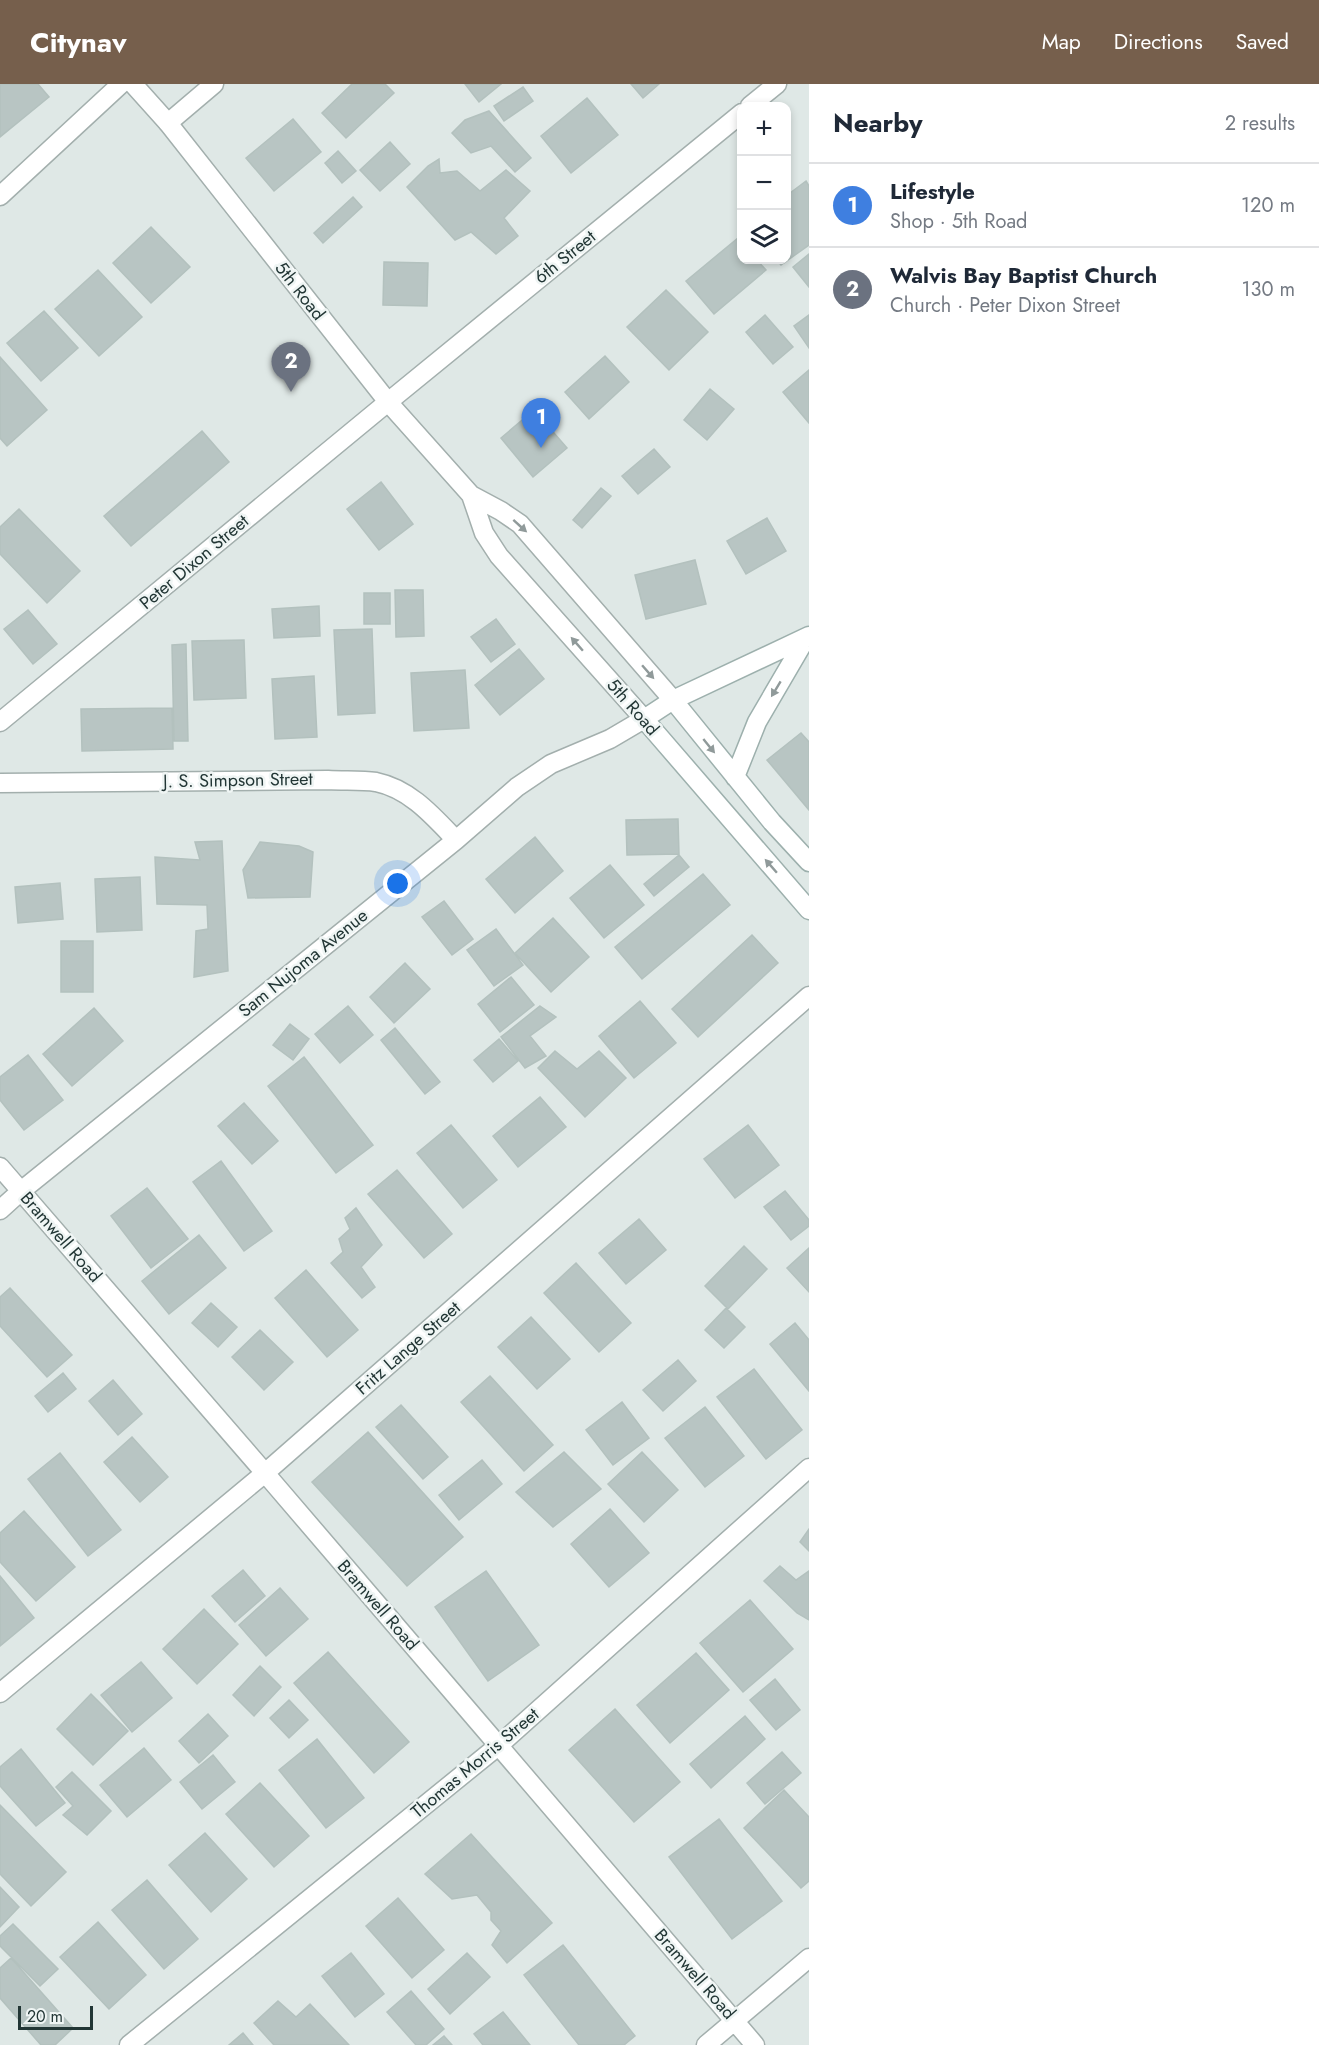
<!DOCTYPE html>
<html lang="en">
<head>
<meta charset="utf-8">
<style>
  :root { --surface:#fff; --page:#f2f2f3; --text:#1f2937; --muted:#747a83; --line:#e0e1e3; --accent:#765f4c }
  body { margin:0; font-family:Jost,sans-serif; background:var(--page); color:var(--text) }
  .controls { position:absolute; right:18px; top:18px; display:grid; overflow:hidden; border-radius:12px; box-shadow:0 3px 9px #0003 }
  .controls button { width:54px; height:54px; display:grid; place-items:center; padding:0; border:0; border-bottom:2px solid var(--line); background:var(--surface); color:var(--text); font:30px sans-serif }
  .scale { position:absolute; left:18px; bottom:15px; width:75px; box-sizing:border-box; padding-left:6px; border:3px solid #223635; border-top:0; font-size:16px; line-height:21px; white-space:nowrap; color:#223635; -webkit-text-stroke:4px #eff5f4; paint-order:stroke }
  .you { position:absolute; left:398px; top:800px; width:21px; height:21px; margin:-15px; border:4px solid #fff; border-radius:50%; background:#1a73e8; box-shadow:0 0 0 9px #1a73e833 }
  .badge { display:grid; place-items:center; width:39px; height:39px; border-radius:50%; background:var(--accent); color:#fff; font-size:20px; font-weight:700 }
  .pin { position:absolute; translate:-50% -50px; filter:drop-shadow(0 2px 3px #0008) }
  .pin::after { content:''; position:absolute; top:32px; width:21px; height:18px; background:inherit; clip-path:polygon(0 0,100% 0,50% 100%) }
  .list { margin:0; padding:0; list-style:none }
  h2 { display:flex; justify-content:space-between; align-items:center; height:78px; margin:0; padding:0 24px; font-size:26px }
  h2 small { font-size:20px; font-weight:400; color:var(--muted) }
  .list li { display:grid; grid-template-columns:39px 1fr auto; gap:18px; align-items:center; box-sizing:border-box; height:84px; padding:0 24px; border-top:2px solid var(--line) }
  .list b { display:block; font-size:22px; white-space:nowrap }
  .list p { margin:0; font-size:20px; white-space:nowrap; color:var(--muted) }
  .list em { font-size:20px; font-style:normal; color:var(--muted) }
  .icon { flex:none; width:33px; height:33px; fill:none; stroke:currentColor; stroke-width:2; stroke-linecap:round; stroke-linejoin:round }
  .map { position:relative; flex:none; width:809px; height:1961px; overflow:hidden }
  header { display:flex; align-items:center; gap:36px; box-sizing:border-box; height:84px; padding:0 30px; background:var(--accent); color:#fff }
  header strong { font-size:28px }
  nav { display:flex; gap:33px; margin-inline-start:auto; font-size:21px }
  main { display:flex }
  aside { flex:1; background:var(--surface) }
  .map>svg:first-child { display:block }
</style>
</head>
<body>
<header>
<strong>Citynav</strong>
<nav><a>Map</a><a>Directions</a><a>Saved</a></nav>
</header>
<main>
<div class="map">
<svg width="809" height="1961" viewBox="0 0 809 1961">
  <rect width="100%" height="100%" fill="#dfe8e6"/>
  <!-- building -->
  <path fill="#b8c5c3" stroke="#b3c1be" stroke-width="1.5" d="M0 0H38L49 13 0 53Z
    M352 0H385L394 9 346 54 322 29Z
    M465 0H501L479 18Z
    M631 0H659L643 14Z
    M523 3 533 17 504 37 494 22Z
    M587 14 618 51 571 89 541 52Z
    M489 27 531 74 515 88 491 62 471 69 452 49 465 36Z
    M293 35 321 68 274 107 246 74Z
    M390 58 410 80 380 107 360 86Z
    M338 67 356 87 342 99 325 79Z
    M439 75 440 89 457 87 480 107 506 86 530 107 504 134 518 152 496 170 471 148 455 156 407 103 428 82Z
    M806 97 809 102V161L781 181 777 176H786V112Z
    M353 113 362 123 323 159 314 149Z
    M151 143 190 183 151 219 113 179Z
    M738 154 742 158V176H757L766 186 714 230 686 197Z
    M809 170V203L793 183Z
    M384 178 428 179 427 222 383 221Z
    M98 186 142 233 99 272 55 225Z
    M666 206 708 248 669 286 627 243Z
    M44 227 78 264 41 297 7 259Z
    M765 231 793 263 773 280 746 248Z
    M809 231V264L794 242Z
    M605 272 629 298 589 335 565 308Z
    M0 273 47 326 7 362 0 354Z
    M809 286V339L783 308Z
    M710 305 734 325 707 356 684 336Z
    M534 326 567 364 533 393 501 354Z
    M202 347 229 378 131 462 104 432Z
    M654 365 670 383 638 410 622 392Z
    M381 398 413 440 379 466 347 425Z
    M601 404 611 412 582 444 573 436Z
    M19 425 80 487 47 519 0 470V443Z
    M767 434 786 467 746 490 727 457Z
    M695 476 706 520 646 535 635 491Z
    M395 506H423L424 552 396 553Z
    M364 509H390V540H364Z
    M319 522 320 552 274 554 272 525Z
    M28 526 57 560 33 580 4 545Z
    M496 535 515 560 491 578 471 553Z
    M372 545 375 629 338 631 334 546Z
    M244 556 246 614 194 616 192 557Z
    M186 560 188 657H174L172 561Z
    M519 565 544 595 500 631 475 601Z
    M465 586 469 644 414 647 411 589Z
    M314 592 317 653 275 655 272 595Z
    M172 624 173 665 82 667 81 625Z
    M801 649 809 658V726L767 676Z
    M678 735 679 770 627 771 626 736Z
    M535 753 563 787 515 829 486 795Z
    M222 757 228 887 194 893 196 847 208 845 207 821 157 820 155 773 200 776 195 758Z
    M260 758 299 762 313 768 310 813 248 814 243 786Z
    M679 771 689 783 654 812 644 800Z
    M610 781 644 821 604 854 570 814Z
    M703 790 730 821 642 895 615 863Z
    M140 793 142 846 97 848 95 795Z
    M60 799 63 835 18 839 15 803Z
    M444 817 473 855 452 871 422 833Z
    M553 834 589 873 551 908 515 869Z
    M496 845 523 881 494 902 467 866Z
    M752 851 778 879 698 953 672 925Z
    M61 857H93V908H61Z
    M405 879 430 905 394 939 370 913Z
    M511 893 534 921 500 948 478 920Z
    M640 917 676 959 634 994 599 952Z
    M348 922 373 951 340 979 315 950Z
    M540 922 556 933 530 952 546 972 525 984 501 953Z
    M94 924 123 957 72 1002 43 970Z
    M290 940 309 955 293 976 273 961Z
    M395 944 440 998 425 1010 381 956Z
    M499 955 518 977 493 998 474 976Z
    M555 967 577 985 599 967 626 994 585 1033 538 984Z
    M28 971 63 1016 24 1046 0 1016V993Z
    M304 973 373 1061 336 1089 268 1002Z
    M540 1013 566 1043 518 1083 493 1052Z
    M244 1019 278 1057 252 1080 218 1042Z
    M451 1041 497 1096 463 1124 417 1069Z
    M748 1041 779 1081 735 1114 704 1075Z
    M221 1077 272 1147 244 1167 193 1098Z
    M397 1086 452 1150 424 1174 368 1110Z
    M147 1104 188 1155 151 1184 111 1132Z
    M785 1107 809 1136V1142L791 1156 764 1123Z
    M356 1124 382 1161 361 1183 375 1203 362 1214 331 1179 343 1168 339 1155 350 1145 345 1134Z
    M639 1135 666 1166 626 1200 599 1169Z
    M199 1151 226 1184 169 1230 142 1197Z
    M744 1162 767 1185 728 1225 705 1202Z
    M809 1164V1208L787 1184Z
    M576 1179 631 1239 599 1268 544 1209Z
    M306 1186 358 1246 327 1273 275 1214Z
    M10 1204 72 1271 47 1293 0 1242V1213Z
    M211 1219 237 1243 218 1263 192 1239Z
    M726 1224 745 1243 724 1264 705 1246Z
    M531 1233 570 1275 537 1305 498 1263Z
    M795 1239 809 1256V1307L770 1260Z
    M260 1246 293 1278 264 1306 232 1273Z
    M678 1276 696 1297 663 1327 643 1306Z
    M754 1285 802 1346 766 1375 717 1313Z
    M63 1289 76 1305 48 1328 35 1312Z
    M490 1292 553 1361 524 1387 461 1318Z
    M113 1296 142 1330 118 1351 89 1317Z
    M622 1318 649 1354 613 1381 586 1346Z
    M401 1321 448 1373 423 1395 376 1343Z
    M705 1323 744 1372 705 1403 665 1354Z
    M368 1348 463 1453 407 1502 312 1398Z
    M132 1353 168 1393 140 1418 104 1378Z
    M564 1368 601 1405 553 1443 516 1408Z
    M642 1368 678 1406 644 1438 608 1400Z
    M60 1369 121 1446 88 1472 28 1395Z
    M482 1376 502 1400 459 1436 439 1411Z
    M610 1425 649 1469 609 1503 571 1460Z
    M24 1427 75 1483 36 1517 0 1478V1449Z
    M809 1445V1467L800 1458Z
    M780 1482 796 1496 809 1487V1536L797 1529 764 1497Z
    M243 1486 265 1512 235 1538 212 1512Z
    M486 1487 539 1561 488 1597 435 1523Z
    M0 1492 34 1534 0 1562Z
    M280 1504 308 1535 266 1572 239 1541Z
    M750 1516 793 1565 743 1608 700 1559Z
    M204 1525 238 1560 197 1600 163 1565Z
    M328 1568 409 1658 374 1689 294 1599Z
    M696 1569 729 1606 670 1659 637 1621Z
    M141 1578 172 1614 132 1648 101 1611Z
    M260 1582 281 1603 254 1632 233 1611Z
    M775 1595 800 1626 776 1646 750 1616Z
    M91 1610 128 1647 93 1681 57 1645Z
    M289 1616 308 1636 289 1654 270 1634Z
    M615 1625 680 1698 634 1738 569 1666Z
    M208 1630 228 1652 199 1679 179 1657Z
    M745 1632 765 1655 711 1704 690 1680Z
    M317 1655 364 1714 326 1744 279 1686Z
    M144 1664 171 1696 127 1733 100 1701Z
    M21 1665 65 1719 36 1742 0 1702V1683Z
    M782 1668 801 1689 765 1720 747 1699Z
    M213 1671 235 1698 202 1725 180 1698Z
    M72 1688 111 1727 87 1751 63 1731 73 1722 56 1703Z
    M260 1699 309 1752 274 1783 226 1730Z
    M784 1706 809 1733V1797L801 1804 744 1744Z
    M0 1721 66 1788 31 1822 0 1790Z
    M719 1735 782 1817 732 1855 669 1773Z
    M205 1749 247 1795 211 1828 169 1781Z
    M471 1750 552 1839 507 1879 492 1861 501 1847 491 1836V1828L477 1811 452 1815 425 1790Z
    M147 1796 198 1855 164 1885 112 1826Z
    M0 1803 19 1823 0 1843Z
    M398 1814 444 1866 412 1894 366 1842Z
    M98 1838 146 1891 109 1925 60 1873Z
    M13 1840 58 1885 40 1902 0 1862V1852Z
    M563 1861 635 1952 624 1961H579L524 1891Z
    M351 1869 384 1910 355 1933 322 1892Z
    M467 1869 490 1893 450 1930 428 1905Z
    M11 1874 73 1944 55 1961H41L0 1914V1884Z
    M411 1907 444 1945 426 1961H416L387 1928Z
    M278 1917 296 1933 310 1920 349 1961H274L254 1939Z
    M503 1928 530 1961H483L474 1950Z
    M243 1949 253 1961H229Z
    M444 1952 452 1961H433Z"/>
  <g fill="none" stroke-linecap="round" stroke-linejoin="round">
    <!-- minor casing -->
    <g stroke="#a3afad" stroke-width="21">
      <path id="minor" d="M750 22 777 0
        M168 39 214 0
        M0 112 121 0
        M0 638 388 318 742 29
        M0 699 328 696C344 697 361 696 376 698 410 705 433 732 456 756
        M0 1083 265 1389 755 1961
        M0 1126 21 1107 456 756 517 703 551 680 610 655 644 635
        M0 1609 265 1389 809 912
        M129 1961 498 1662 809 1384
        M706 1961 809 1874"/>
    </g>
    <!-- tertiary casing -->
    <g stroke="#a3afad" stroke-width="21">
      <path id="tertiary" d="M133 0 168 39 388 318 471 411 501 427 520 440 673 616
        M471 411 484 449 499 472 644 635"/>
    </g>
    <!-- secondary casing -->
    <g stroke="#9db0ad" stroke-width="21">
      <path id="secondary" d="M809 552 673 616 644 635 809 826
        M673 616 772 738 809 778
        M735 693 757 638 806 554"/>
    </g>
    <!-- minor -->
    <use href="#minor" stroke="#fff" stroke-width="18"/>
    <!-- tertiary -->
    <use href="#tertiary" stroke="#fff" stroke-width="18"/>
    <!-- secondary -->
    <use href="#secondary" stroke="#fff" stroke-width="18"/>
  </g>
  <!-- one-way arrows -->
  <defs><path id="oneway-solid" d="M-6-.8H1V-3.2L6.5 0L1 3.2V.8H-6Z" transform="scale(1.5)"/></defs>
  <g fill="#909a9a">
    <use href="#oneway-solid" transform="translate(520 442) rotate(42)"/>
    <use href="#oneway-solid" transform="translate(577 560) rotate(-131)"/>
    <use href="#oneway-solid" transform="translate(648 588) rotate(49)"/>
    <use href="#oneway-solid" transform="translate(776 605) rotate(121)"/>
    <use href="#oneway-solid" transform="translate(709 662) rotate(51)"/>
    <use href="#oneway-solid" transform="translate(771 782) rotate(-131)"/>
  </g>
  <g text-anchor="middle" stroke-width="5" stroke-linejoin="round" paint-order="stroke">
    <!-- street labels -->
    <g font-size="18" fill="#223635" stroke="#eff5f4">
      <text transform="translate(565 173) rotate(-39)" y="6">6th Street</text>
      <text transform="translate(300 207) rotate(52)" y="6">5th Road</text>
      <text transform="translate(194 478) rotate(-40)" y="6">Peter Dixon Street</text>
      <text transform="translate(633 623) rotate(49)" y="6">5th Road</text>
      <text transform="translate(238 696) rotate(-1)" y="6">J. S. Simpson Street</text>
      <text transform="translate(303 879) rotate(-39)" y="6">Sam Nujoma Avenue</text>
      <text transform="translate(61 1153) rotate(49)" y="6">Bramwell Road</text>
      <text transform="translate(408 1264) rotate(-41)" y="6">Fritz Lange Street</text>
      <text transform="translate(378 1521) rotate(49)" y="6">Bramwell Road</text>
      <text transform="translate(475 1679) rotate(-40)" y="6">Thomas Morris Street</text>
      <text transform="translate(695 1890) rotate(49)" y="6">Bramwell Road</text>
    </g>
  </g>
</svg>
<div class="controls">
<button>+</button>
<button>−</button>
<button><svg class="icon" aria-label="layers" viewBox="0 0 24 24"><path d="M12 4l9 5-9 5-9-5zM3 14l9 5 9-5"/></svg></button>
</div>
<div class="scale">20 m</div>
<div class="you"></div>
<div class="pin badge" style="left:541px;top:364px;background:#3f7fe0">1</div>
<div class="pin badge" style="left:291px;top:308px;background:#6b7280">2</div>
</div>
<aside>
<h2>Nearby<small>2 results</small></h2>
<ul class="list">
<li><span class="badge" style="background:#3f7fe0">1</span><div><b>Lifestyle</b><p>Shop · 5th Road</p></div><em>120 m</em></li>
<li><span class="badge" style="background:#6b7280">2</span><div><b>Walvis Bay Baptist Church</b><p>Church · Peter Dixon Street</p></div><em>130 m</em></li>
</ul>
</aside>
</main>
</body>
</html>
